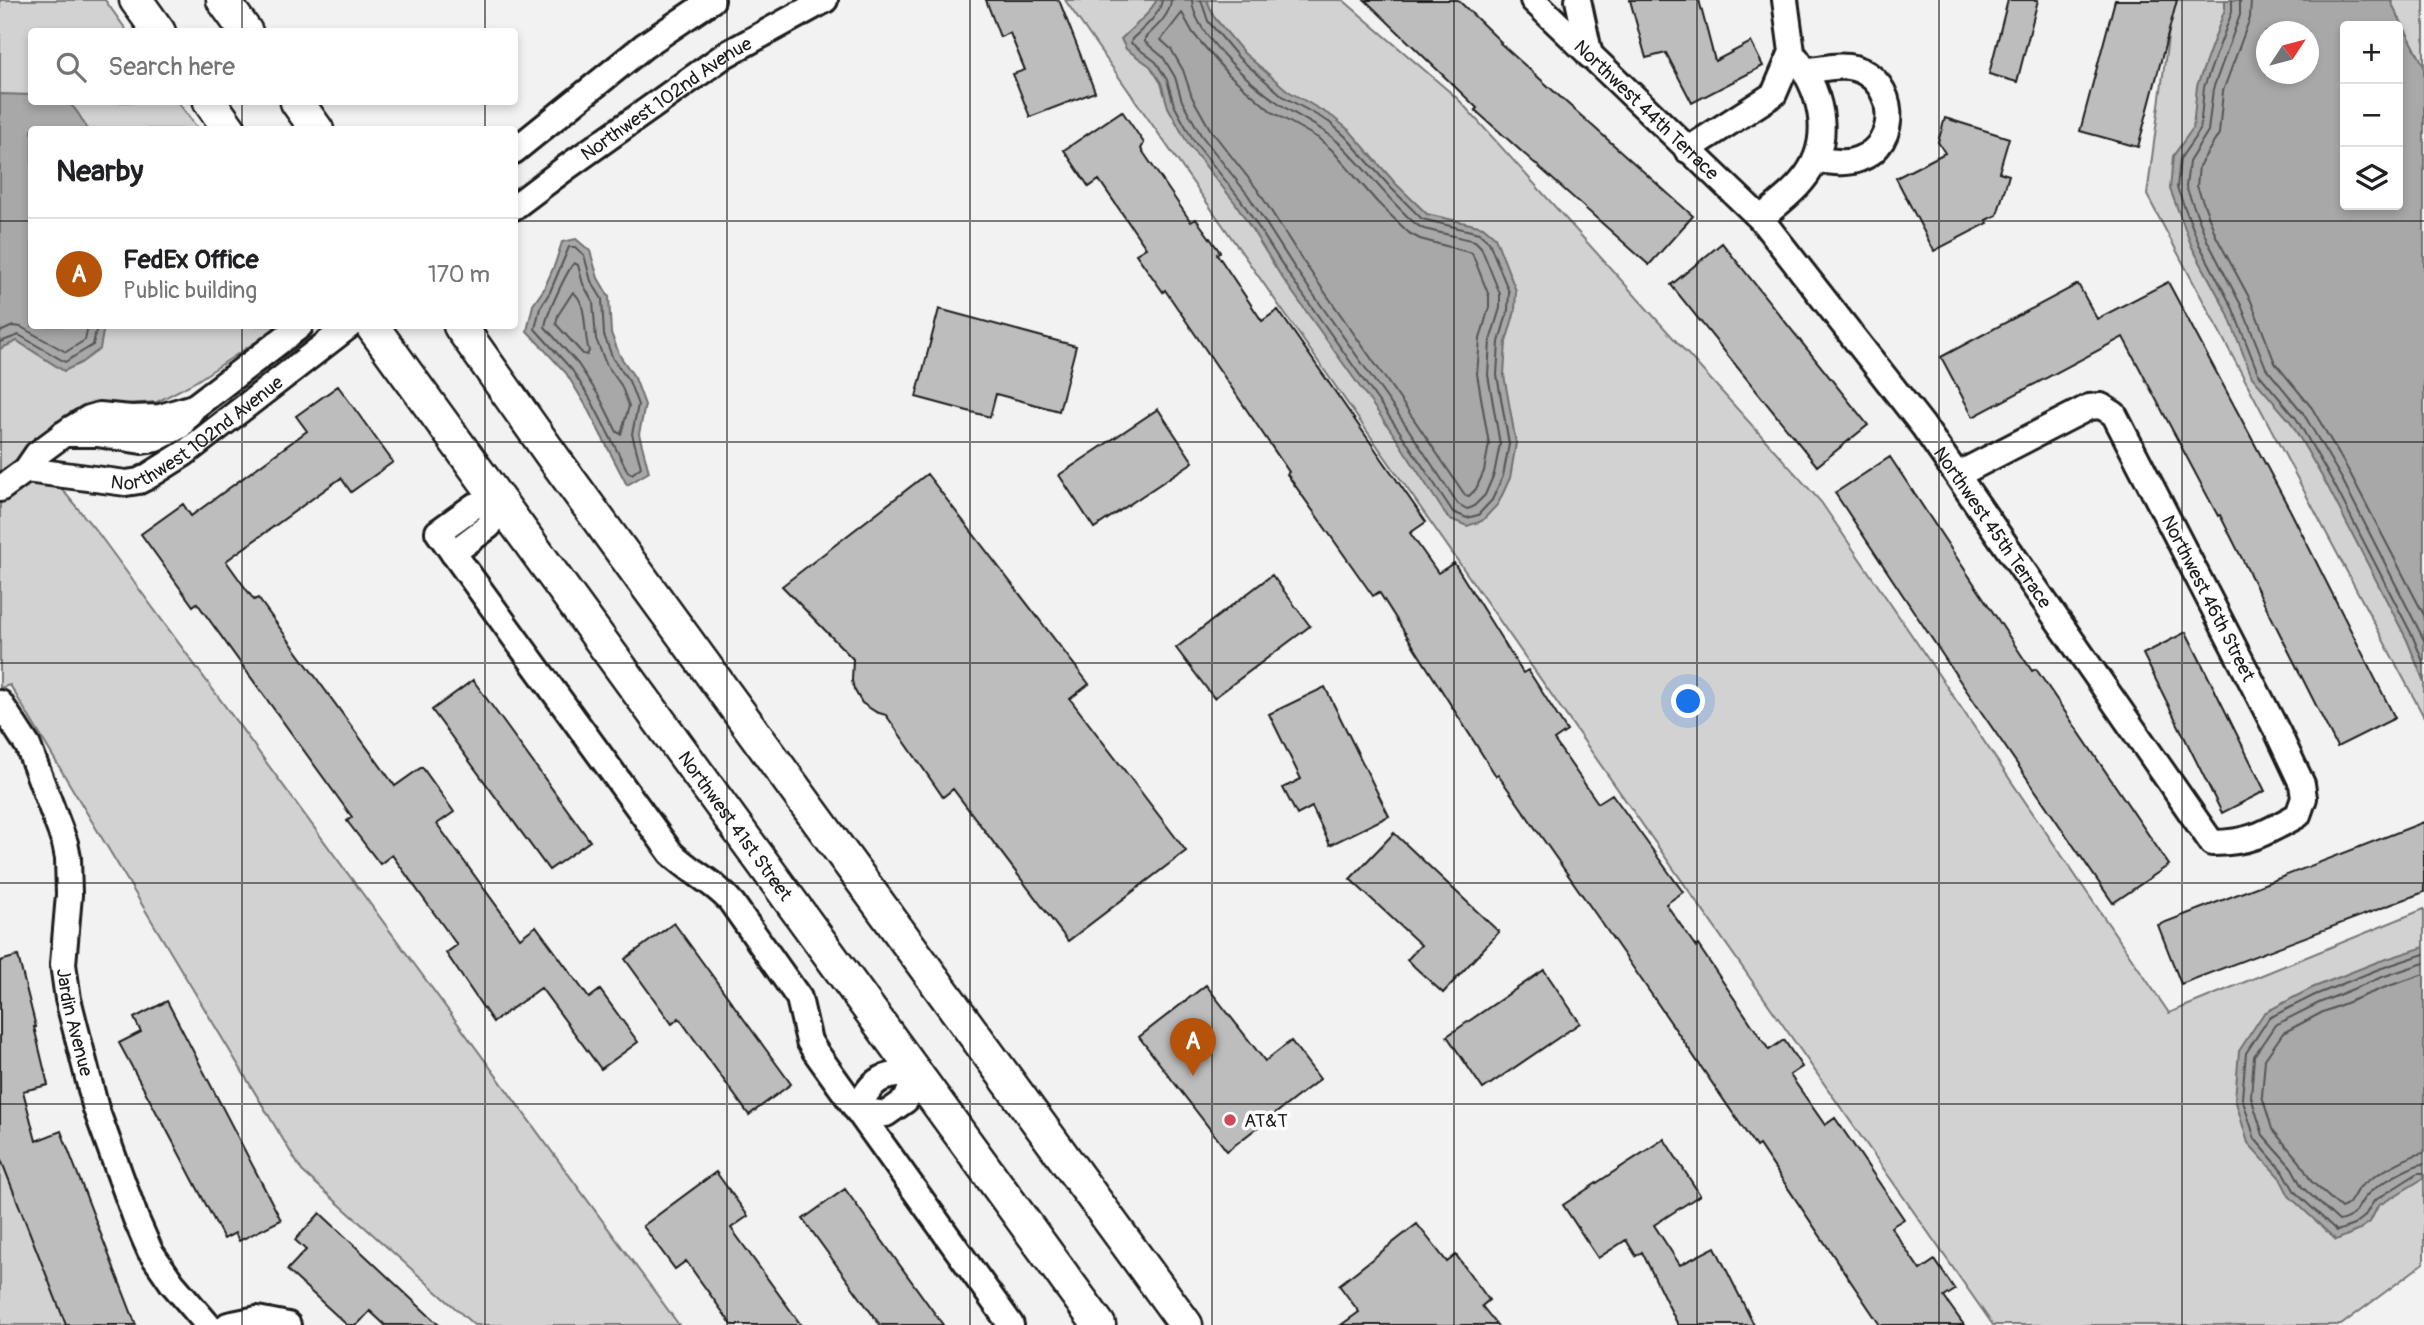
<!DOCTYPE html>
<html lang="en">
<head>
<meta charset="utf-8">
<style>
  :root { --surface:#fff; --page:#f6f6f6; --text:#202124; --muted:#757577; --line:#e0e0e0; --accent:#b45309 }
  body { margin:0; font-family:Pangolin,sans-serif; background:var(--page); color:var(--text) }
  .controls { position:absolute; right:21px; top:21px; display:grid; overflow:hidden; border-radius:7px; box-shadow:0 4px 10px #0003 }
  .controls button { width:63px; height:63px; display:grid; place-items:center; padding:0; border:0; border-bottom:2px solid var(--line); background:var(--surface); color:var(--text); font:35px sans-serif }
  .compass { position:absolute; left:2256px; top:21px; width:63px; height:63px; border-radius:50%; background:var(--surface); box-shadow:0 4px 10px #0003; rotate:54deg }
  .you { position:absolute; left:1689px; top:702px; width:24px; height:24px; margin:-18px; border:5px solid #fff; border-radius:50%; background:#1a73e8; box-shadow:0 0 0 10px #1a73e833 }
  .badge { display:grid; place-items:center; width:46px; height:46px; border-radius:50%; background:var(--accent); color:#fff; font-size:23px; font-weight:700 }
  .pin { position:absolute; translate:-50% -58px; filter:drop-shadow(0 2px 4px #0008) }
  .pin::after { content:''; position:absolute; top:37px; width:24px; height:21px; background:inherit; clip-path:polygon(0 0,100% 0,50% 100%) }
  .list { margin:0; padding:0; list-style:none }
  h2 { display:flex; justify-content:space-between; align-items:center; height:91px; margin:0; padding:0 28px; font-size:30px }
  h2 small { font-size:23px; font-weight:400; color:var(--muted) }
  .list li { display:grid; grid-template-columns:46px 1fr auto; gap:21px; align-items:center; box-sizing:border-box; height:112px; padding:0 28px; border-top:2px solid var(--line) }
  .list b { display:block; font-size:26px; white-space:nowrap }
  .list p { margin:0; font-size:23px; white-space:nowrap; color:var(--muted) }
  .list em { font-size:23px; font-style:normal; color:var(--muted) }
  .icon { flex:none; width:38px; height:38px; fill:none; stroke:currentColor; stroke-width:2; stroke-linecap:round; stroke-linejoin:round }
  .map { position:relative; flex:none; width:2424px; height:1325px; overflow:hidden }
  .search { position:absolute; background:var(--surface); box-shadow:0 4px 10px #0003; left:28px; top:28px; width:490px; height:77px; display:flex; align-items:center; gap:18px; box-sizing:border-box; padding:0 24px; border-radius:7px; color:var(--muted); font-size:26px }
  .panel { position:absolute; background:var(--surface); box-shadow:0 4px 10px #0003; left:28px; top:126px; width:490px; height:203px; border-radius:7px }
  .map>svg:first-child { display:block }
</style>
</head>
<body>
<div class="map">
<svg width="2424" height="1325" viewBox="0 0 2424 1325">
  <rect width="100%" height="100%" fill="#f2f2f2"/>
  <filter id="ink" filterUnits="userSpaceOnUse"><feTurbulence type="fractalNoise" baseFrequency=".0143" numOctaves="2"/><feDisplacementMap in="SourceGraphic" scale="14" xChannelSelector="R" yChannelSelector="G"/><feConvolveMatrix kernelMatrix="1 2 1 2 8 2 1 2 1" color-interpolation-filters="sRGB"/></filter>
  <g filter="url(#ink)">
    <!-- green -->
    <path fill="#d2d2d2" stroke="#777" stroke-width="2" fill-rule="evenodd" d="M0 0H105L127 31 32 32V102H178L198 129 32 130V326H280L195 382 157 402 110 405 71 414 27 447 98 533 679 1325H474L302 1171 10 685 0 688Z
      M1065 0H1343L1458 99 1821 502 2169 1013 2424 909V1263L2341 1325H1993Z
      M2173 0H2424V717L2147 195ZM2345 26H2398V205H2345ZM2266 32H2308V74H2266Z
      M0 1151 71 1325H0Z"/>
    <!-- water -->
    <path fill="#a8a8a8" stroke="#707070" stroke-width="2" fill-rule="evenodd" d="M1157 0H1207L1214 17 1244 53 1288 91 1333 117 1350 131 1396 184 1427 214 1483 227 1495 237 1516 291 1515 311 1506 342 1504 375 1516 443 1510 478 1498 504 1482 521 1467 526 1448 518 1392 432 1281 276 1236 204 1188 144 1168 107 1161 83 1150 66 1126 49 1121 39 1147 14Z
      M2225 0H2390L2424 66V682L2407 640 2328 487 2290 421 2252 377 2227 312 2192 247 2170 189 2173 156 2193 128 2197 86 2225 9ZM2345 26H2398V205H2345ZM2266 32H2308V74H2266Z
      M0 94 31 95 32 102C67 102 70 95 87 129L32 130V326H104L100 349 81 363 64 371 17 341 0 349Z
      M576 239 590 251 598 278 609 297 611 333 620 356 635 378 645 405 639 434 649 472 627 485 585 404 566 373 527 331 533 305 544 289 555 264 562 242Z
      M2424 947V1178L2378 1206 2370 1222 2357 1231 2336 1240 2289 1196 2280 1178 2248 1143 2235 1099 2239 1051 2264 1013 2312 988 2377 962Z"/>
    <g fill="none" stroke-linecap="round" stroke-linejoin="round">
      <!-- shore -->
      <path stroke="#545454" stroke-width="2" d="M1162 0C1160 16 1143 28 1132 39L1131 43 1156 62 1167 80 1174 105 1193 140 1241 200 1287 272 1398 429 1453 512 1467 518 1478 515 1492 500 1503 476 1509 444 1497 375 1499 342 1508 310 1509 292 1489 242 1479 233 1422 219 1391 188 1345 136 1329 122 1284 97 1239 58 1208 21 1201 0
        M1171 0C1170 16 1156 27 1145 38V42L1163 57 1175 77 1182 101 1201 135 1248 195 1294 267 1405 424 1458 504 1467 509 1473 507 1485 495 1494 474 1500 444 1488 375 1490 341 1500 308V294L1481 247 1475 241 1424 229C1415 225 1410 219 1403 212 1380 190 1361 163 1338 142 1321 126 1299 118 1280 104 1252 85 1194 35 1192 0
        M2232 0V12L2204 87 2200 130 2180 159 2177 188 2199 244 2233 309 2258 373 2296 418 2334 484 2413 637 2424 664
        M2240 0V15L2213 89 2208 131 2189 162 2186 187 2207 240 2241 305 2266 368 2303 413 2342 479 2424 640
        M2251 0 2250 18 2223 91 2219 134 2199 166 2197 186 2216 236 2251 301 2275 363 2312 408 2351 475 2424 615
        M1182 13 1193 33 1226 72 1272 112 1318 138 1332 150 1377 202 1409 233 1420 239 1472 253 1489 296V307L1480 339 1477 374 1489 444 1484 471 1476 489 1469 496 1465 495 1413 418 1303 261 1257 189 1210 129 1192 97 1183 70 1171 49 1161 40Z
        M569 247H575L584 255 591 281 602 299 604 335 613 359 629 381 638 405 632 434 641 467 632 474 628 472 591 400 572 370 535 329 540 308 550 292Z
        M574 263 578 265 583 284 593 302 596 339 606 364 621 385 629 406 621 434 617 432 599 396 578 364 545 327C546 315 567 271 574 263Z
        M573 292C588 303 583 333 589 351L587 355 583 354 556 324 558 315Z
        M0 332 13 326 21 327 66 352 85 340 88 326
        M0 342 19 335 65 362 93 345 97 326
        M2424 954 2379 969 2315 995 2269 1018 2246 1053 2242 1098 2255 1139 2285 1174 2295 1192 2337 1231 2354 1225 2364 1217 2374 1201 2418 1173H2424
        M2424 963 2382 977 2319 1003 2275 1025 2254 1056 2251 1097 2263 1135 2292 1168 2302 1187 2339 1221C2359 1216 2355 1208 2366 1196 2374 1187 2413 1164 2424 1164
        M2424 974 2386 987 2323 1012 2283 1033 2265 1059 2262 1096 2272 1129 2300 1162 2311 1181 2341 1208C2352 1205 2352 1195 2359 1188 2369 1178 2411 1154 2424 1153"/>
    </g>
    <!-- building -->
    <path fill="#bdbdbd" stroke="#1c1c1c" stroke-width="2" d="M986 0H1059L1095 92 1030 117 1013 74 1025 70 1010 33 1000 37Z
      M1365 0H1458L1501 42 1500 43 1693 216 1649 265 1475 110 1477 108Z
      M1630 0H1699L1715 61 1751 42 1763 66 1692 103 1666 53 1646 58Z
      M2008 0H2038L2017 82 1989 74Z
      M2115 0H2177L2138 147 2080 131Z
      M1122 111 1144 143 1141 149 1191 222 1196 219 1220 252 1217 254 1262 321 1278 310 1426 522 1410 533 1438 573 1454 563 1523 673 1528 670 1567 731 1554 740 1598 803 1612 794 1683 892 1666 904 1696 947 1698 945 1769 1050 1784 1040 1802 1067 1790 1075 1825 1125 1835 1118 1904 1219 1891 1227 1920 1270 1935 1260 1955 1290 1944 1297 1964 1325H1880L1759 1145 1756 1147 1632 966 1498 775 1496 776 1379 592 1373 596 1287 474 1289 472 1165 290 1163 292 1136 254 1146 248 1099 180 1089 187 1064 150Z
      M1945 118 2009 138 1999 172 2009 175 1997 215 1986 220 1988 223 1934 251 1896 178 1945 153 1938 142Z
      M1722 243 1868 425 1817 466 1671 285Z
      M2168 282 2290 510 2395 718 2337 747 2220 515 2218 516 2123 337 1973 417 1941 357 2078 284 2097 319Z
      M939 309 1076 346 1059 411 996 394 990 417 916 397Z
      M338 386 393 462 351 492 341 478 226 561 254 600 258 598 395 786 422 767 454 812 437 824 520 938 536 926 589 998 600 990 638 1042 601 1069 541 988 493 1022 446 953 457 945 392 855 380 864 347 821 352 817 197 603 193 606 141 534 183 504 191 516 307 431 296 416Z
      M1158 409 1193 462 1094 528 1059 475Z
      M1890 457 2032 671 2036 669 2169 865 2113 903 1962 684 1835 493Z
      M927 474 1089 684 1070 699 1186 851 1068 941 953 789 943 797 886 715 876 712 862 703 854 689 852 681 853 659 782 586Z
      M1272 575 1310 626 1214 698 1176 648Z
      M2186 632 2265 791 2222 813 2143 654Z
      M473 680 590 841 549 870 432 710Z
      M1325 687 1389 816 1330 845 1312 807 1297 815 1283 788 1301 779 1269 714Z
      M2424 822V892L2181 984 2158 925Z
      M1394 833 1499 932 1443 993 1407 960 1421 945 1350 879Z
      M674 923 791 1084 749 1115 679 1018 672 1024 625 959Z
      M18 956 36 1027H34L48 1085 23 1091 36 1141 61 1131 136 1325H66L0 1157V961Z
      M1544 970 1580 1023 1483 1089 1447 1036Z
      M1206 985 1265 1061 1291 1041 1320 1079 1227 1151 1139 1037Z
      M167 1001 281 1220 239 1241 235 1233 224 1239 161 1119H160L119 1043 141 1032 134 1018Z
      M1664 1139 1700 1195 1654 1225 1680 1265 1715 1247 1754 1325H1678L1642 1252 1636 1256 1626 1240 1598 1258 1563 1205Z
      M716 1172 748 1216 731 1228 801 1325H732L686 1261 675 1269 643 1226Z
      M845 1189 943 1325H880L803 1219Z
      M320 1213 439 1325H385L370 1311 357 1325H347L309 1290 287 1270 306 1250 295 1240Z
      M1417 1224 1447 1262 1456 1255 1489 1300 1482 1306 1497 1325H1341L1359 1312 1339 1285Z"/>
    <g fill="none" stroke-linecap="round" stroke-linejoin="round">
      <!-- minor casing -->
      <g stroke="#1c1c1c" stroke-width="30">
        <g id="minor">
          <path id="s1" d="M1533 0 1761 219 1923 426 2212 843C2249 843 2266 833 2298 815L2304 798 2302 784 2278 733 2114 414 2101 406 2089 407 1957 475"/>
          <path d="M1578 0 1590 56"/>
          <path d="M1805 71C1821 69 1838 64 1854 68 1897 80 1901 144 1859 159 1845 165 1830 161 1816 160"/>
          <path d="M1687 150 1774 94 1792 52 1785 0"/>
          <path d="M514 151 644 46 712 0"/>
          <path id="s2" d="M514 207 567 167 725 55 825 0"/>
          <path d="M1761 219C1774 206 1791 195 1802 181 1834 143 1823 96 1797 59"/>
          <path d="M63 434H97L142 441 156 439 180 426 194 407 300 326"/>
          <path id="s3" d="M26 470 126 483 139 481 147 477 185 453 349 326"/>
          <path d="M0 489 26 470 37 454 72 428 89 418 99 415 131 418 160 417 193 407"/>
          <path d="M500 500 474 506 438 532 671 853C690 872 716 883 732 903L799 998 809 1041 815 1051 1011 1325"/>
          <path d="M453 553 489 526 500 500"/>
          <path id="s4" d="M0 703 28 746 65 843 68 858 69 895 63 964 68 999 96 1109 136 1219 150 1251 172 1283 208 1325"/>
          <path d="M917 1073 906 1100 886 1114 857 1110C873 1077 881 1075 917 1073Z"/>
          <path d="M228 1325 257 1319 288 1325"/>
        </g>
      </g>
      <!-- major casing -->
      <g stroke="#1c1c1c" stroke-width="37">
        <g id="major">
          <path d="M136 0 159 32"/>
          <path d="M223 0 246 32"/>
          <path d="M210 102 230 130"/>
          <path d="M297 102 317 130"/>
          <path id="s5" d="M372 326 1099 1325"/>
          <path d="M460 326 555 460 1186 1325"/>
        </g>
      </g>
      <!-- minor -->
      <use href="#minor" stroke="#fff" stroke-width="24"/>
      <!-- major -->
      <use href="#major" stroke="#fff" stroke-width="32"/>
    </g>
  </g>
  <!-- grid -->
  <path fill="none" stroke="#1c1c1c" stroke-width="2" stroke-opacity="0.55" d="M242 0V32M485 0V32M727 0V1325M970 0V1325M1212 0V1325M1454 0V1325M1697 0V1325M1939 0V1325M2182 0V1325M242 102V130M485 102V130M0 221H32M514 221H2424M242 326V1325M485 326V1325M0 442H2424M0 663H2424M0 883H2424M0 1104H2424"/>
  <!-- markers -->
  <circle fill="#d1495b" stroke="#fff" stroke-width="2.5" cx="1230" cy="1120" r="7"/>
  <g text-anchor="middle" stroke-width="7" stroke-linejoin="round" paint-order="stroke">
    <!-- street labels -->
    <g font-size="19" fill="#1c1c1c" stroke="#fff">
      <text dy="7" stroke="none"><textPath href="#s2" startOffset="187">Northwest 102nd Avenue</textPath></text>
      <text dy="7" stroke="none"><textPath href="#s1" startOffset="158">Northwest 44th Terrace</textPath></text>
      <text dy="7" stroke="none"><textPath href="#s3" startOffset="187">Northwest 102nd Avenue</textPath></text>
      <text dy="7" stroke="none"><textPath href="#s1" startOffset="702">Northwest 45th Terrace</textPath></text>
      <text transform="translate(2209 598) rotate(63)" y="7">Northwest 46th Street</text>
      <text dy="7" stroke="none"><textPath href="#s5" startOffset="618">Northwest 41st Street</textPath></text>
      <text dy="7" stroke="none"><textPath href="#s4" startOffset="336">Jardin Avenue</textPath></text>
    </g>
    <!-- poi labels -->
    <g font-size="19" fill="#1c1c1c" stroke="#fff" text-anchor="start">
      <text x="1244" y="1127">AT&amp;T</text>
    </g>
  </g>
</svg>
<div class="controls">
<button>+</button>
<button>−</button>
<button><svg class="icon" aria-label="layers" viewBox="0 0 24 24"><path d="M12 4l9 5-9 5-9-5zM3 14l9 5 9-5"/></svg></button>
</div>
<svg class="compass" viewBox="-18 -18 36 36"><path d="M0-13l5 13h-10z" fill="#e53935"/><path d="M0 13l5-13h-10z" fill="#757577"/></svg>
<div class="you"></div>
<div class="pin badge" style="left:1193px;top:1076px">A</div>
<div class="search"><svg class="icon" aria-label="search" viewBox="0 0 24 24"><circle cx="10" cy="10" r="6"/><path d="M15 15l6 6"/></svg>Search here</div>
<section class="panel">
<h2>Nearby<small></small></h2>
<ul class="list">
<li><span class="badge">A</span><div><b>FedEx Office</b><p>Public building</p></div><em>170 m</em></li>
</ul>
</section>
</div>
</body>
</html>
